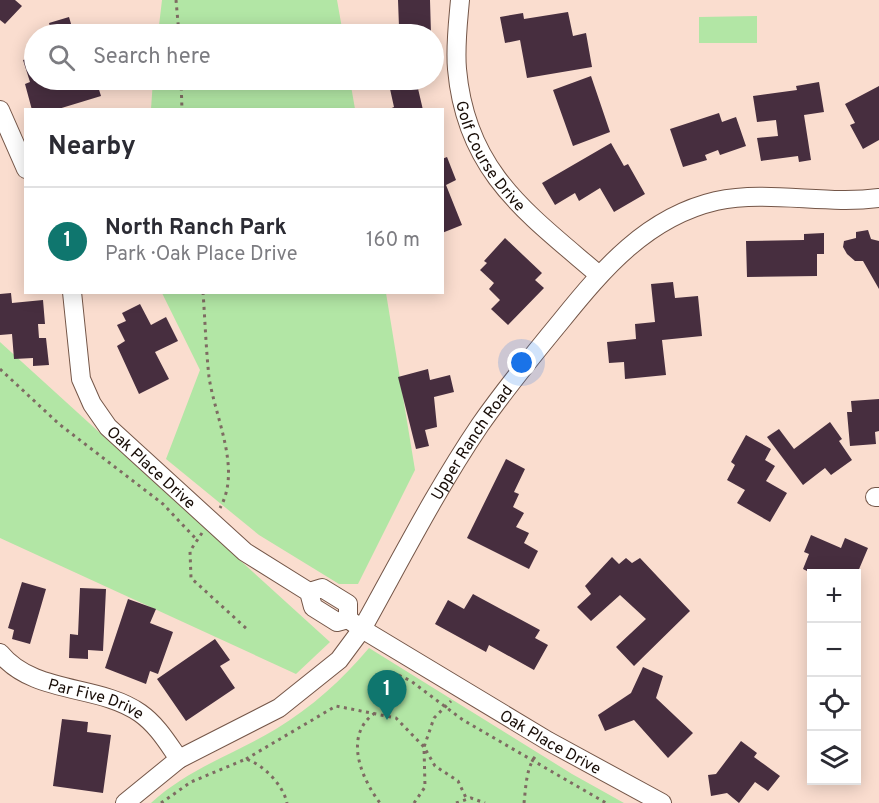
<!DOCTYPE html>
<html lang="en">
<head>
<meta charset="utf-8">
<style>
  :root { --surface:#fff; --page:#f2f2f3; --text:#2b2b33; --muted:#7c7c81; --line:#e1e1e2; --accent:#0f766e }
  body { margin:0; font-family:Overpass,sans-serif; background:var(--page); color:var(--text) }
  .controls { position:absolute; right:18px; bottom:18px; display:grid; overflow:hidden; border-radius:0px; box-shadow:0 3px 15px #0003 }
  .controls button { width:54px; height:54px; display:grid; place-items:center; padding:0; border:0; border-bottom:2px solid var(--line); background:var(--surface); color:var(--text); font:30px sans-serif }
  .you { position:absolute; left:522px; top:363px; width:21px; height:21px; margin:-15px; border:4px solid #fff; border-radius:50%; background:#1a73e8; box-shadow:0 0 0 9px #1a73e833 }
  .badge { display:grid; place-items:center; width:39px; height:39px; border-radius:50%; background:var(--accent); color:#fff; font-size:20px; font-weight:700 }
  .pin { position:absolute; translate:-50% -50px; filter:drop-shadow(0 2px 3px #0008) }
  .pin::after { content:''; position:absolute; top:32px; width:21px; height:18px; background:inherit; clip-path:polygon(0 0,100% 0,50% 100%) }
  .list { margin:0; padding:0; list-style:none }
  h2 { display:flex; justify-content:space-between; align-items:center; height:78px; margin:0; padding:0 24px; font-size:26px }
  h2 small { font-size:20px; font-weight:400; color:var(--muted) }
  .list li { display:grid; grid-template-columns:39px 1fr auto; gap:18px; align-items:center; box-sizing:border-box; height:108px; padding:0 24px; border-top:2px solid var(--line) }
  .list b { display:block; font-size:22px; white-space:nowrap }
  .list p { margin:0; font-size:20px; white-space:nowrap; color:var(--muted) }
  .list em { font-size:20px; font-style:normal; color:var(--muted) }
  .icon { flex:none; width:33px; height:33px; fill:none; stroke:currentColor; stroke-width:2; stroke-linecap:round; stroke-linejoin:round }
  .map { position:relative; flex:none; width:879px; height:803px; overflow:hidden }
  .search { position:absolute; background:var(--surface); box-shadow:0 3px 15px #0003; left:24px; top:24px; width:420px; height:66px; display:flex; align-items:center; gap:15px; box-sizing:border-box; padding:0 21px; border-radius:33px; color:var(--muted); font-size:22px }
  .panel { position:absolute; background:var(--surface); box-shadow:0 3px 15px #0003; left:24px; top:108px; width:420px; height:186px; border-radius:0px }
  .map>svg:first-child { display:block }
</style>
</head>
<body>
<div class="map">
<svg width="879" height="803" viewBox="0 0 879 803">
  <rect width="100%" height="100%" fill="#faddcf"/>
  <!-- green -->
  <path fill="#b2e6a5" d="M162 0H337L343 34H158Z
    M757 16V43H699V17Z
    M153 80H350L355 109H151Z
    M162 293H386L415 470 358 584H339L259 535 166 459 200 370Z
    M0 342 330 642 296 674 0 538Z
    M369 648 572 774 624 803H151C188 769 234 754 276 729 312 707 342 680 369 648Z"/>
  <!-- building -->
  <path fill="#472e3f" d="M0 0H15L22 6 5 24 0 20Z
    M398 0H430L431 34H386V27H399Z
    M568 12 573 36 586 33 592 67 527 78 520 40 505 43 500 17 523 13 524 19Z
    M69 17 74 34H52L49 23Z
    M34 57V80H96L101 96 55 110H32L25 84 30 82 23 60Z
    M591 76 610 132 573 146 553 90Z
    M388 80H416L423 110H387L394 107Z
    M819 82 824 112 804 115 811 160 799 162 798 156 761 161 757 138 778 136 776 120 757 122 753 96 797 90 796 86Z
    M879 86V140L863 149 850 125 855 123 845 104Z
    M719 113 722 122 736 117 746 146 720 155 718 150 705 155 707 160 683 167 670 129Z
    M611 143 624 166 628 164 645 194 614 212 600 188 579 201 575 193 555 205 542 183Z
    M447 157 456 180 446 185 462 225 442 233V159Z
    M868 230 871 239 879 241V289L863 261H855L847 254 843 247 844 241 856 238V232Z
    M824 233V254H817V276L747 277 746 241 804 240V234Z
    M505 238 542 273 535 280 544 288 508 325 491 309 500 300 489 289 494 283 480 270 487 263 484 261Z
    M673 282 675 298 698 296 702 336 662 340 666 375 625 379 624 362 609 363 607 342 636 339 635 324 655 322 651 284Z
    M11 293 12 303 43 300 45 324H38L39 338H46L49 365 33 366V358L14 359 12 334 0 335V294Z
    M140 304 151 325 166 317 178 341 155 352 169 379 139 394 117 346 125 341 117 325 126 321 122 313Z
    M428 369 430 380 450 375 454 392 434 397 437 427 425 430 429 446 416 449 398 377Z
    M879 399V431L875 432 876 444 850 446 847 412H852L851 401Z
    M830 422 842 439 839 441 852 460 831 475 825 468 803 485 767 437 779 429 794 449Z
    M746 435 771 449 765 460 775 466 766 481 787 493 770 522 737 503 745 490 727 480 735 465 731 462Z
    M506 459 525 469 514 492 519 494 513 507 524 513 516 527 529 533 524 543 538 551 529 569 467 538Z
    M811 535 841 548 845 538 868 548 857 574H813L803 569 809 554 804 552Z
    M612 557 619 564 626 558 632 563 640 558 690 611 634 666 616 647 646 619 620 595 591 621 577 607 591 594 585 586Z
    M22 582 46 589 30 644 12 639 14 630 8 628Z
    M80 588 106 589 103 651 88 650V659L69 658 70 634 78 635Z
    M473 594 540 630 535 638 548 645 534 670 489 645 486 652 435 624 448 600 464 609Z
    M128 599 156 609 150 623 173 632 158 674 150 671 146 684 105 668Z
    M215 639 230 660 220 666 235 688 186 721 157 679Z
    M643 667 663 676 656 698 693 733 668 758 634 720 605 731 598 715 631 693Z
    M62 719 88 722 87 732 111 735 103 793 53 786Z
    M741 741 757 753 754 757 780 776 768 791 755 782 739 803 727 793 711 796 708 775 716 774Z"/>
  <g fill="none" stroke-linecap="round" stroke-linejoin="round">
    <!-- minor casing -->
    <g stroke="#745648" stroke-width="20">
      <g id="minor">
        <path id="s1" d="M460 0C458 23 455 46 457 69 466 172 527 213 599 275"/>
        <path d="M0 110 26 169"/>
        <path id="s2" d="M72 292 81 379 92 404 108 427 245 552 309 592 313 607 337 622 348 619"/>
        <path d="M875 497H879"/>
        <path id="s3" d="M309 592 322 588 348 604V619L362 629 548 741 662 803"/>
        <path id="s4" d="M0 653C34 695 99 684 140 713 157 725 167 742 179 759"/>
        <path id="s5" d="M125 803 179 759 279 708 339 660 362 629C400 561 436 490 480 425 505 389 533 355 561 321 603 269 647 217 716 201 769 190 825 205 879 198"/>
      </g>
    </g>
    <!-- path -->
    <path stroke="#7e6b62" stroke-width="3" stroke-dasharray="3 4.5" stroke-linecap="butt" d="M176 0 179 34
      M181 80 182 110
      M203 292C205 320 206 349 209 377 215 418 242 469 220 508
      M0 369 59 424 163 504 197 540
      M202 533 190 551 191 578 248 630
      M392 672 411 681 463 720 606 803
      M375 713C343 735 361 778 380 803
      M246 759 336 706 396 718 424 747 435 766 458 781 467 800
      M161 803 191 782 246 759C264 765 283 785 287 803
      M414 803 425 787 424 747 434 718 451 701
      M456 803 471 798 485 803
      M524 803C526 786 526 767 537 754"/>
    <!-- minor -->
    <use href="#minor" stroke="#fff" stroke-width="18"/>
  </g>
  <g text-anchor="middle" stroke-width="6" stroke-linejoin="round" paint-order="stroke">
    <!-- street labels -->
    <g font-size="16" fill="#170c06" stroke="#fceee7">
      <text dy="6" stroke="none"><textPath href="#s1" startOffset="164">Golf Course Drive</textPath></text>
      <text dy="6" stroke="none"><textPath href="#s5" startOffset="514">Upper Ranch Road</textPath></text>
      <text dy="6" stroke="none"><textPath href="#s2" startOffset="202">Oak Place Drive</textPath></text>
      <text dy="6" stroke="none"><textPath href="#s4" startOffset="108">Par Five Drive</textPath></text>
      <text dy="6" stroke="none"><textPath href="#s3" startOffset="296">Oak Place Drive</textPath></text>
    </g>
  </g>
</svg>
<div class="controls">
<button>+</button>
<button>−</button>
<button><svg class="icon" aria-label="locate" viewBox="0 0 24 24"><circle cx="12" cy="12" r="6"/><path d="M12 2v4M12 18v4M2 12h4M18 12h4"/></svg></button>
<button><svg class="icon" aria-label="layers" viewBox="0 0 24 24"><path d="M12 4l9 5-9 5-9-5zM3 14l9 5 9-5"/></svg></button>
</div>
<div class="you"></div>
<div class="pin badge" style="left:387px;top:720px">1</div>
<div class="search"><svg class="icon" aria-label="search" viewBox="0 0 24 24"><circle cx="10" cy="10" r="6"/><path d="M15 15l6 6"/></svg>Search here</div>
<section class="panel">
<h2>Nearby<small></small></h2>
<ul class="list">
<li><span class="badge">1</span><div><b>North Ranch Park</b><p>Park · Oak Place Drive</p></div><em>160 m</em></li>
</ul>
</section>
</div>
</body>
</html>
